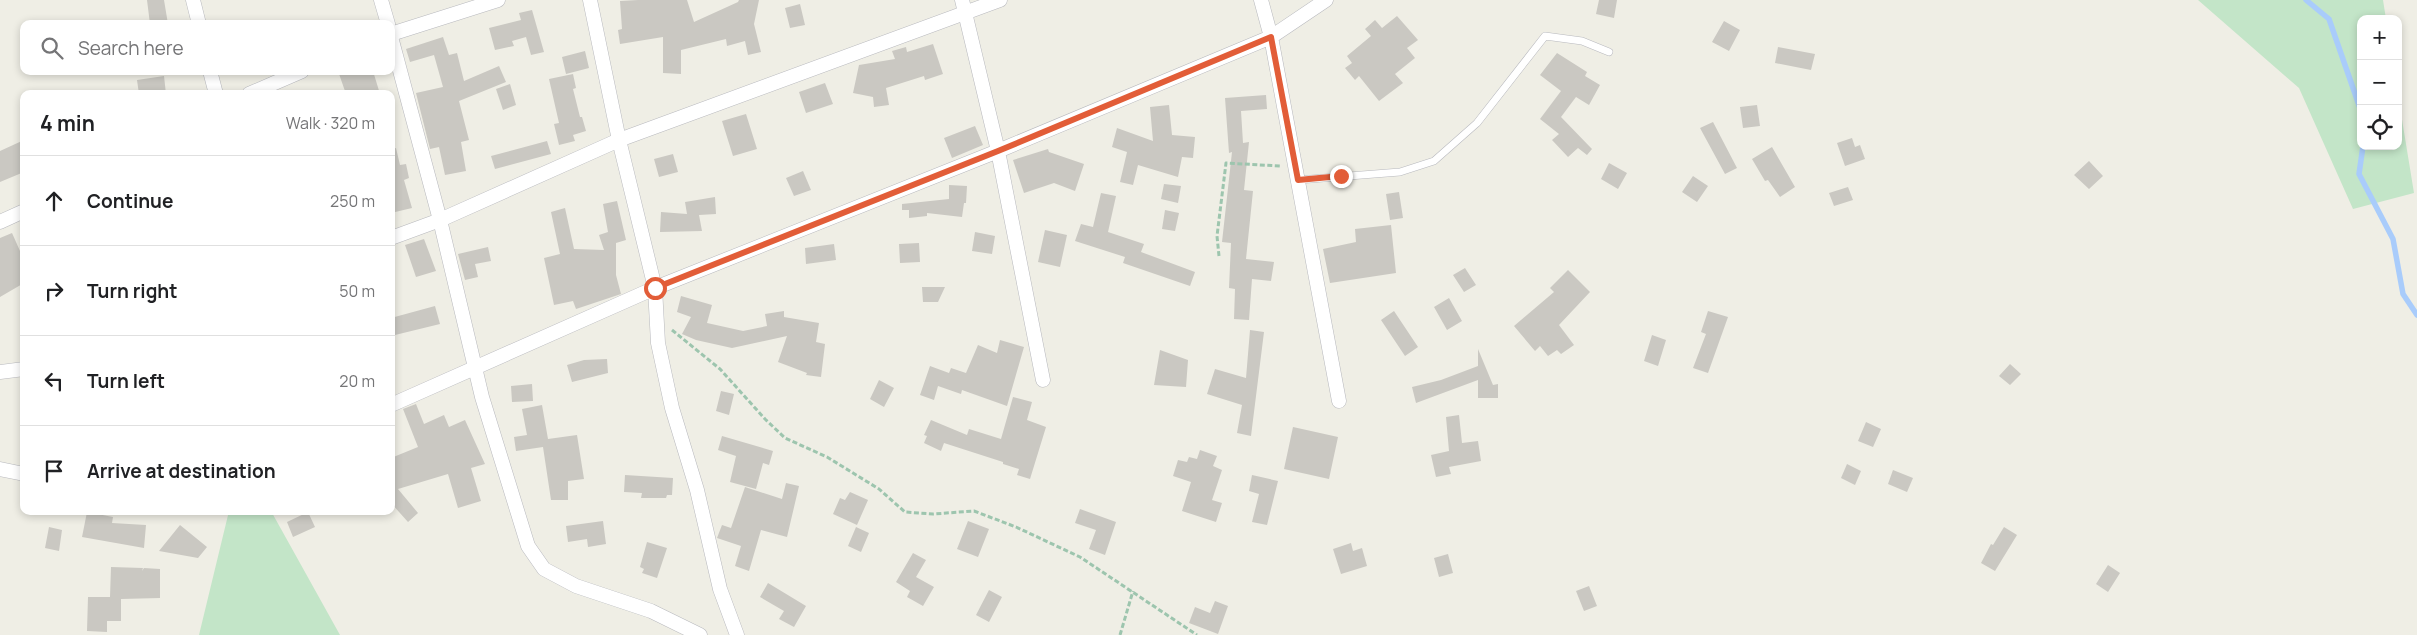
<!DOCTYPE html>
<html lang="en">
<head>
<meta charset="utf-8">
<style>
  :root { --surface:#fff; --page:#f2f2f2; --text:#202124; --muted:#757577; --line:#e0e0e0 }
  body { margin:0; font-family:Manrope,sans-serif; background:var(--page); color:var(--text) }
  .controls { position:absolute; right:15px; top:15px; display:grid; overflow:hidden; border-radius:10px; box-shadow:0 2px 8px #0003 }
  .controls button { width:45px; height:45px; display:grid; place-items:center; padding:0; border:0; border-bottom:1px solid var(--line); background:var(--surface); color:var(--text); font:25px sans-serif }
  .stop { position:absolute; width:15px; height:15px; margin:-11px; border:4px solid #e25d38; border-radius:50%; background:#fff }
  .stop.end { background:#e25d38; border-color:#fff; box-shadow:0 1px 5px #0008 }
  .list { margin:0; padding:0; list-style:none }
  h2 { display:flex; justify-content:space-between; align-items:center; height:65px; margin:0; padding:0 20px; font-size:21px }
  h2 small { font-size:16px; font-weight:400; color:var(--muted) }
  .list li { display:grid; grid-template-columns:32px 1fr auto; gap:15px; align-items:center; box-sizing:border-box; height:90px; padding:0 20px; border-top:1px solid var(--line) }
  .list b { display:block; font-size:19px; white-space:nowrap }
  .list em { font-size:16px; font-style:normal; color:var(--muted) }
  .icon { flex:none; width:28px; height:28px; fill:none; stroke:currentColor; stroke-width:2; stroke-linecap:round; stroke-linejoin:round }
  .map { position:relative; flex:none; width:2417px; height:635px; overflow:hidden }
  .search { position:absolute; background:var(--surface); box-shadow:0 2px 8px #0003; left:20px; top:20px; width:375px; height:55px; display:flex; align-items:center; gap:12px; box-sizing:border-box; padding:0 18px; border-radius:10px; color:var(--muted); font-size:19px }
  .panel { position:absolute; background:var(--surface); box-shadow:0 2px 8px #0003; left:20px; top:90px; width:375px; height:425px; border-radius:10px }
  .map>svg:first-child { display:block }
</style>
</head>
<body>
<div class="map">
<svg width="2417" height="635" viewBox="0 0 2417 635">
  <rect width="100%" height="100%" fill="#efeee5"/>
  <!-- green -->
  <path fill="#c3e5c8" d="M2198 0H2383L2386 19H2361V146H2398V95L2414 193 2353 209 2299 88Z
    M229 511H271L340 635H199Z"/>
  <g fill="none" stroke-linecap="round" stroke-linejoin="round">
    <!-- stream -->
    <path stroke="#a9ccfb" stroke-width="5.5" d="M2306 0 2329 19 2361 111
      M2363 146 2359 174 2393 239 2403 294 2417 315"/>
  </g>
  <!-- building -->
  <path fill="#cac8c2" d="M147 0H164L168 24H150Z
    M638 0H687L694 22 738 2 739 0H759L754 24 761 52 748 55 745 41 727 46 726 39 681 50V74L663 73V37L620 44 618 30 622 29 620 1Z
    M1599 0H1617L1614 18 1596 14Z
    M800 4 805 25 790 28 785 8Z
    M532 10 544 52 531 55 526 37 512 41 514 46 495 50 489 28 521 20 519 13Z
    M1397 16 1418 40 1407 48 1415 58 1395 74 1403 83 1379 101 1359 76 1355 80 1345 68 1352 63 1347 56 1371 36 1365 29 1375 20 1382 28Z
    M1724 21 1740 30 1729 51 1712 42Z
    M443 37 449 55 457 53 464 81 499 66 506 82 459 101 469 140 461 142 466 171 445 175 439 147 430 149 416 93 443 87 434 55 410 62 406 49Z
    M933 44 943 74 925 80 924 76 886 88 889 105 874 107 873 97 853 93 859 65 895 59 892 51 906 47 907 52Z
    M1778 47 1815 54 1811 70 1775 63Z
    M585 51 589 68 566 74 562 57Z
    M1557 53 1587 72 1585 76 1600 85 1589 105 1576 97 1561 117 1592 149 1587 155 1578 148 1568 157 1552 140 1559 134 1540 119 1561 91 1540 75Z
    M338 71H373L380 94H346Z
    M573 74 576 88 573 89 580 117H582L586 131 573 135 575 141 559 145 554 124 559 123 549 79Z
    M164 76 166 94H139L137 80Z
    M825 83 833 104 806 113 799 92Z
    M510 84 516 105 503 110 496 89Z
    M1266 95 1267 109 1241 111 1243 143 1249 142 1244 190 1253 191 1246 259 1274 262 1271 281 1252 279 1249 320 1234 319 1235 289 1229 288 1231 243 1222 242 1232 152 1229 153 1225 98Z
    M1169 105 1172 135 1195 137 1193 158 1182 157 1178 177 1138 165 1133 185 1120 182 1127 152 1112 147 1117 128 1153 141 1150 107Z
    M1757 105 1760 126 1743 128 1740 107Z
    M746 114 757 149 733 156 722 121Z
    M1713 122 1737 168 1725 174 1700 128Z
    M975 126 983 145 952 158 944 138Z
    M1852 138 1855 147 1860 145 1865 159 1845 166 1837 143Z
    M24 140V172L0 182V151Z
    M547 141 551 154 495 169 491 156Z
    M1772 147 1795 187 1780 197 1768 180 1765 181 1752 159Z
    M396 148 400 165 406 164 409 178 404 180 412 208 391 213V149Z
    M1048 149 1049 152 1084 164 1075 191 1054 183 1024 193 1013 160Z
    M673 154 678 172 659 177 654 159Z
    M2089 161 2103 176 2089 189 2074 175Z
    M1609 163 1627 173 1618 189 1601 179Z
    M803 171 811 190 794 196 786 178Z
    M1693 176 1708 186 1697 202 1682 192Z
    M1164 184 1181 186 1178 203 1161 199Z
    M949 185 967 186 966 203H964L962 217 927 213V216L909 218V210H902V204L949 199Z
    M1848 187 1853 200 1834 206 1829 193Z
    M1399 192 1403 218 1390 220 1386 194Z
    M1101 193 1116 196 1108 232 1144 244 1141 252 1195 272 1190 286 1123 263 1125 257 1075 241 1081 224 1093 227Z
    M715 197 716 214 699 215 702 231 660 232 661 212 687 214 685 202Z
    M617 201 626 240 616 243V275L621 294 576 309 573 301 554 305 544 258 560 254 551 212 565 208 574 249 604 250 599 235 608 232 603 204Z
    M1165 210 1179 213 1175 231 1162 229Z
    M1391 225 1396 273 1330 283 1323 249 1356 242 1355 229Z
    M1045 230 1067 235 1060 267 1038 262Z
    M975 232 995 236 992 254 972 251Z
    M12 233 24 260V283L0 297V238Z
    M424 239 436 271 416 277 405 245Z
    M919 243 920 262 900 263 899 244Z
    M834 244 836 260 806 264 805 248Z
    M488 247 491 261 475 264 478 277 465 280 458 254Z
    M1465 268 1476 285 1464 292 1453 275Z
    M1568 270 1590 292 1559 325 1574 345 1561 354 1557 350 1548 356 1540 346 1535 351 1514 326 1554 292 1550 288Z
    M922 287H945L938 302H923Z
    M681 296 712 305 707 323 743 331 767 326 765 314 784 311V317L819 323 816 342 825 344 821 377 806 375 807 373 778 362 787 336 732 348 696 340 682 334 691 317 677 312Z
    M1449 298 1462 321 1447 330 1434 307Z
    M435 306 440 324 395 335 391 318Z
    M1394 311 1418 347 1405 356 1381 320Z
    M1708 311 1728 317 1708 373 1693 368 1706 334 1701 332Z
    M1250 330 1264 332 1251 436 1237 433 1242 405 1207 394 1215 369 1246 378Z
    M1652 335 1666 340 1658 366 1644 361Z
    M1000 340 1024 347 1007 406 962 390 961 394 938 386 934 400 920 395 930 366 949 373 951 368 966 373 978 345 997 353Z
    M1478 349 1493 385 1498 384V398H1478V380L1416 403 1412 387 1441 380 1478 366Z
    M1160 350 1188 360 1186 387 1154 385Z
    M607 359 608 373 572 382 567 365 584 360Z
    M2010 364 2021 374 2010 385 1999 376Z
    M879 380 894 388 884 407 870 399Z
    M532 384 533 401 512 402 511 386Z
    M721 391 734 394 729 415 716 411Z
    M1013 397 1032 402 1027 420 1046 427 1030 479 1017 475 1019 469 1003 464V462L944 443 941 451 924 443 927 436 924 435 931 420 967 435 969 429 1001 439Z
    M416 404 424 424 444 415 449 427 465 420 485 464 471 468 481 501 458 508 448 474 398 489 418 513 408 522 391 503V458L418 447 403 409Z
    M542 405 548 439 577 435 584 479 568 481V500H551L543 447 516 451 514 437 527 435 522 409Z
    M1459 415 1462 443 1478 441 1481 461 1449 467 1451 474 1436 477 1431 455 1449 451 1446 417Z
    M1866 422 1881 429 1873 447 1858 441Z
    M1293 427 1338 437 1329 479 1284 469Z
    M722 436 773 451 769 465 763 463 756 489 730 482 736 456 718 450Z
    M1200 450 1217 456 1213 466 1222 470 1212 500 1222 503 1216 522 1182 511 1191 482 1173 476 1178 460 1187 462 1189 457 1197 459Z
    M1847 464 1861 471 1855 485 1841 478Z
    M1893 470 1913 478 1907 492 1888 484Z
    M625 475 673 478 672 495H667L666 498H641L642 493 624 492Z
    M1252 475 1278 481 1267 525 1252 522 1259 494 1249 491Z
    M786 483 799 486 787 537 761 530 749 571 735 566 741 546 717 538 722 525 731 528 745 487 782 499Z
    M850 492 868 500 857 525 833 514 840 498 845 500Z
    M1080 509 1116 522 1105 555 1089 549 1096 530 1075 523Z
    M87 512 113 517 112 523 146 525 144 548 82 537Z
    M308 512 315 527 293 537 287 522Z
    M603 521 606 544 588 547 587 539 568 542 566 526Z
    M968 521 989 529 978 557 957 549Z
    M180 525 207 547 198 558 159 551Z
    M49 527 62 530 59 551 45 548Z
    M856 527 869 533 861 552 848 546Z
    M2004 527 2017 535 1995 571 1981 563 1991 544 1993 545Z
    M647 542 667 548 657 578 642 573 644 569 640 567Z
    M1351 543 1353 551 1362 548 1367 566 1341 574 1333 549Z
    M913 553 926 560 916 577 934 587 923 606 907 597 910 591 896 582Z
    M1448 554 1453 573 1439 577 1434 558Z
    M2108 565 2120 573 2108 592 2096 584Z
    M111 567 143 568 142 571 144 568 160 569V598L121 599V621H107V632L87 631 88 597H110Z
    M768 583 806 606 794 627 779 619 784 611 760 597Z
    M1589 586 1597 606 1584 611 1576 591Z
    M989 590 1002 597 989 622 976 615Z
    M1215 601 1228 606 1218 634 1189 623 1195 607 1210 613Z"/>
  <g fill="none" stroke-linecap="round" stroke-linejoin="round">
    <!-- lane casing -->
    <g stroke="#b8b9be" stroke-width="8">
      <path id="lane" d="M1298 180 1400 172 1434 161 1477 123 1545 36 1582 41 1609 52"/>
    </g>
    <!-- street casing -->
    <g stroke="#b8b9be" stroke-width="15">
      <path id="street" d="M193 0 199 24
        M381 0 388 24
        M590 0 619 140 655 288 658 343 672 408 697 490 720 589 737 635
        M962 0 998 151 1043 380
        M1261 0 1271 37 1339 401
        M391 34 498 0
        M391 37 440 220 482 397 528 546 544 569 576 586 651 611 700 635
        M210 71 216 94
        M249 94 302 71
        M0 222 24 211
        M391 238 440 220 619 140 1000 0
        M0 372 24 369
        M391 405 655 288 998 151 1271 37 1326 0
        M0 469 24 474"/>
    </g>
    <!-- path -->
    <path stroke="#9dc5ae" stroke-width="3" stroke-dasharray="5 2.5" stroke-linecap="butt" d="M1219 256 1217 236 1226 163 1280 166
      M672 330 720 369 765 419 785 438 827 457 879 489 905 512 933 514 974 511 1016 527 1080 557 1197 635
      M1120 635 1133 591"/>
    <!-- lane -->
    <use href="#lane" stroke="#fff" stroke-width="7"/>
    <!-- street -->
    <use href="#street" stroke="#fff" stroke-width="14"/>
  </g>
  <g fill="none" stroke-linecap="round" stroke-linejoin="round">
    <!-- route -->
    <path stroke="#e25d38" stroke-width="6" d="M655 288 998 151 1271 37 1298 180 1341 176"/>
  </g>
</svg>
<div class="controls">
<button>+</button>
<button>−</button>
<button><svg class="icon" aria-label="locate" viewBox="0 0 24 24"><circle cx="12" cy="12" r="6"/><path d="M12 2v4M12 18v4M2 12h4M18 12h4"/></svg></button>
</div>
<div class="stop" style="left:655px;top:288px"></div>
<div class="stop end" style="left:1341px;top:176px"></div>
<div class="search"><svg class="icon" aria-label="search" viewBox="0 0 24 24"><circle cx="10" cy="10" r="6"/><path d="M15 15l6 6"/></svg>Search here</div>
<section class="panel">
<h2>4 min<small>Walk · 320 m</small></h2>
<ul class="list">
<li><svg class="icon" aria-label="ahead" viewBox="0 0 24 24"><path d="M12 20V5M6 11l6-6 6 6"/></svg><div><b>Continue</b></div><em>250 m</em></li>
<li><svg class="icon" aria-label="right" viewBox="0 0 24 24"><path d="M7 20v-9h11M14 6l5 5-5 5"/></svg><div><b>Turn right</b></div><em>50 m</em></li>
<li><svg class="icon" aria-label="left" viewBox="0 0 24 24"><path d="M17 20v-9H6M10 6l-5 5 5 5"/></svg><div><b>Turn left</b></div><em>20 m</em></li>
<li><svg class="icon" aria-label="arrive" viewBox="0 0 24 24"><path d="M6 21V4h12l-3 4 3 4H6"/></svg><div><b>Arrive at destination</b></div></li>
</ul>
</section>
</div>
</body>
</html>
